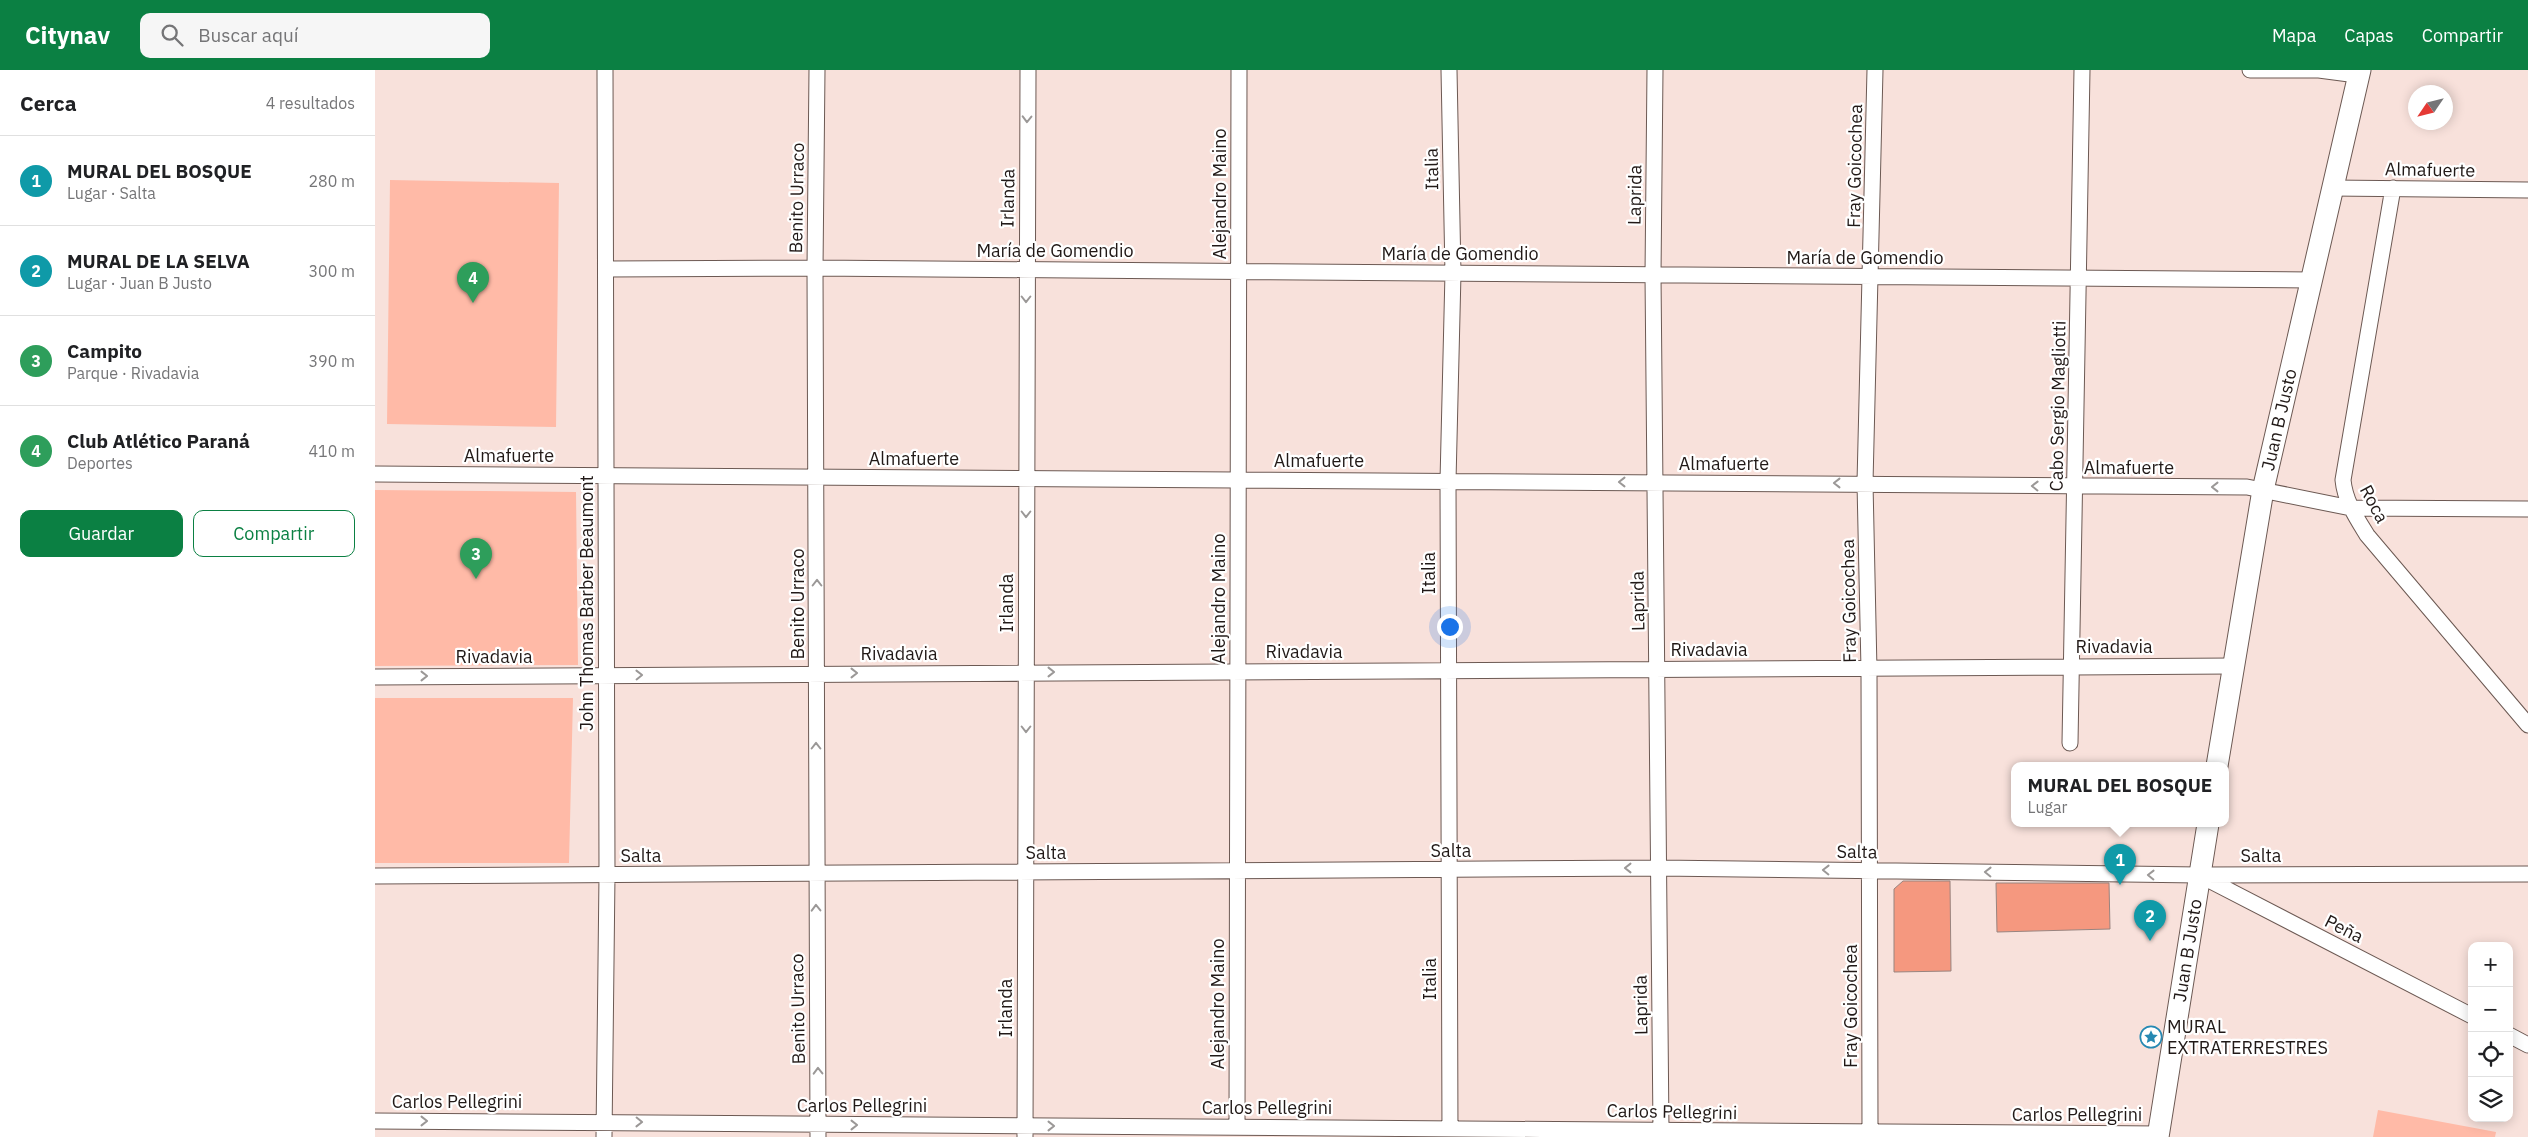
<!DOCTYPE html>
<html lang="es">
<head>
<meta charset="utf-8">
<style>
  :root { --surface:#fff; --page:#f6f6f6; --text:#202124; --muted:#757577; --line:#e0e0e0; --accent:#0b8043 }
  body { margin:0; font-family:"IBM Plex Sans",sans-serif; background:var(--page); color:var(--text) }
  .controls { position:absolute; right:15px; bottom:15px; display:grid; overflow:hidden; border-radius:10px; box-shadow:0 2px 12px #0003 }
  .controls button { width:45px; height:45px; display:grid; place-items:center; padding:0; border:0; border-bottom:1px solid var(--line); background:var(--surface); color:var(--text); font:25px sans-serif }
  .compass { position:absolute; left:2033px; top:15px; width:45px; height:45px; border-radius:50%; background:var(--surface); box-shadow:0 2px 12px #0003; rotate:235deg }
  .you { position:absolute; left:1074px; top:556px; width:18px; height:18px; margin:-12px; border:4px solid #fff; border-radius:50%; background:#1a73e8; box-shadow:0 0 0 8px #1a73e833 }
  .badge { display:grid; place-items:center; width:32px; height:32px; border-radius:50%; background:var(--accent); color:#fff; font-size:16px; font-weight:700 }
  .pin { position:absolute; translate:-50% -41px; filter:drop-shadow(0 1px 2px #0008) }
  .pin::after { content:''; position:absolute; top:26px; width:18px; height:15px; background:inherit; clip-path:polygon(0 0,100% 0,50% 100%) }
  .popup { position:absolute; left:1636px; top:692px; width:218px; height:65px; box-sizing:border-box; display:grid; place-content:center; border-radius:10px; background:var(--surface); filter:drop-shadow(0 1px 4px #0005); font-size:16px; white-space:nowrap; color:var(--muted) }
  .popup b { font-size:19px; color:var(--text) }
  .popup::after { content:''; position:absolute; left:50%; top:100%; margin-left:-10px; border:10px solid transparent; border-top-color:var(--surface) }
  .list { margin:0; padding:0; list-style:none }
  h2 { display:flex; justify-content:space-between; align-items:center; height:65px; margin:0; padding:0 20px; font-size:21px }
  h2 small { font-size:16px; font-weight:400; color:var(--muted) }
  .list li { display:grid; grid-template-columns:32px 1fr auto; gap:15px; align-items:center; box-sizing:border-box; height:90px; padding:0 20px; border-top:1px solid var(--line) }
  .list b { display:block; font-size:19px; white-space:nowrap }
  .list p { margin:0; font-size:16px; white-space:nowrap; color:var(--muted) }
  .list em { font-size:16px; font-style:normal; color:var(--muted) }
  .actions { display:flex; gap:10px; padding:15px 20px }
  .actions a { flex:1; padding:11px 0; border:1px solid var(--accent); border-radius:10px; text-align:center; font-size:18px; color:var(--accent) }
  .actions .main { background:var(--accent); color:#fff }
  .icon { flex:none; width:28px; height:28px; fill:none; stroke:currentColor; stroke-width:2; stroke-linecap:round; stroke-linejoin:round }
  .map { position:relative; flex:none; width:2153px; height:1067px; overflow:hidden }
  header { display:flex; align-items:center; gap:30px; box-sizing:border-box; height:70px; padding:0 25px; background:var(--accent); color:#fff }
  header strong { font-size:24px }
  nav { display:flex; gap:28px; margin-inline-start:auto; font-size:18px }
  .search { width:350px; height:45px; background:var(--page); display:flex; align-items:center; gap:12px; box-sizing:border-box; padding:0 18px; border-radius:10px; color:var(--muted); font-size:19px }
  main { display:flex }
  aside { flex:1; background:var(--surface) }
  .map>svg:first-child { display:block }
</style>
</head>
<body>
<header>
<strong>Citynav</strong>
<div class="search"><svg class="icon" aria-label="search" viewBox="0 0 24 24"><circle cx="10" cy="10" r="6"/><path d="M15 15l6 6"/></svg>Buscar aquí</div>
<nav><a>Mapa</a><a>Capas</a><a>Compartir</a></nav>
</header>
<main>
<aside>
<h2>Cerca<small>4 resultados</small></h2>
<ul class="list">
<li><span class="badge" style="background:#0f9aa8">1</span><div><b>MURAL DEL BOSQUE</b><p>Lugar · Salta</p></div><em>280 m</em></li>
<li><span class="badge" style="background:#0f9aa8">2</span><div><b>MURAL DE LA SELVA</b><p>Lugar · Juan B Justo</p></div><em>300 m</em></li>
<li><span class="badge" style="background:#2e9e5b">3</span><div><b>Campito</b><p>Parque · Rivadavia</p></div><em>390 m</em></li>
<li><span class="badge" style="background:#2e9e5b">4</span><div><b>Club Atlético Paraná</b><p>Deportes</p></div><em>410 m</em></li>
</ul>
<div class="actions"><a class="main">Guardar</a><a>Compartir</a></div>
</aside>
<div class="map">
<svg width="2153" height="1067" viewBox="0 0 2153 1067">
  <rect width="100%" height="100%" fill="#f8e1db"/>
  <!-- green -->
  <path fill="#ffbaa7" d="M15 110 184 113 181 357 12 354Z
    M0 420 201 422 203 595 0 596Z
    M0 628H198L194 793H0Z
    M2003 1040 2121 1062 2120 1067H1998Z"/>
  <!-- building -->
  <path fill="#f5987f" stroke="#99847f" d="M1528 811H1575L1576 901 1519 902V819Z
    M1621 813H1734L1735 859 1622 862Z"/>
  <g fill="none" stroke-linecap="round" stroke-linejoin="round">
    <!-- street casing -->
    <g stroke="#6c5953" stroke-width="17">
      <path id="street" d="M442 0 440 198 443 1067
        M1074 0 1078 203 1073 411 1075 1067
        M1280 0 1278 205 1286 1061
        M1875 0H1944L1982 5
        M1956 118 2153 120
        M2018 118 1968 410C1970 431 1981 447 1992 465L2153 655
        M232 199 440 198 1937 210
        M0 404 1872 417 1976 438 2153 439
        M0 607 1858 596
        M1695 673 1707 0
        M0 806 1284 798 1824 805 2153 804
        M1828 807 2097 946
        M2134 965 2153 975
        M0 1051 1784 1064
        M862 1057 864 0
        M1495 1062 1494 600 1490 413 1500 0
        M229 1067 232 805 230 0
        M650 1067 653 0"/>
    </g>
    <!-- secondary casing -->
    <g stroke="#6c5953" stroke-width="23">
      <g id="secondary">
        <path id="s1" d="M1842 696 1888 420 1985 0"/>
        <path id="s2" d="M1783 1067 1833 754"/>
      </g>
    </g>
    <!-- street -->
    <use href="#street" stroke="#fff" stroke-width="15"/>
    <!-- secondary -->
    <use href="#secondary" stroke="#fff" stroke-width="21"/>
  </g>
  <!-- one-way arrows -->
  <defs><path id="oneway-chevron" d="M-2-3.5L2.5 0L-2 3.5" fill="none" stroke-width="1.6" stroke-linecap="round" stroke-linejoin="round" transform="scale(1.25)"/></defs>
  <g stroke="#9b9897">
    <use href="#oneway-chevron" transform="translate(652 49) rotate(91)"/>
    <use href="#oneway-chevron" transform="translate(651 229) rotate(90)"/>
    <use href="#oneway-chevron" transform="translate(1247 412) rotate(-180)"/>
    <use href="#oneway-chevron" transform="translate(1462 413) rotate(-180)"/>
    <use href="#oneway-chevron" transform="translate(1660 416) rotate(-179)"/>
    <use href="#oneway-chevron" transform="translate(1840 417) rotate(-180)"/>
    <use href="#oneway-chevron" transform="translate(651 444) rotate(90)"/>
    <use href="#oneway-chevron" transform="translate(442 513) rotate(-90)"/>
    <use href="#oneway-chevron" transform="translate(676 602)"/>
    <use href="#oneway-chevron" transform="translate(479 603)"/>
    <use href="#oneway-chevron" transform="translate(264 605) rotate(-1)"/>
    <use href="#oneway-chevron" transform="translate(49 606)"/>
    <use href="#oneway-chevron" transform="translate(651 659) rotate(90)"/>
    <use href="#oneway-chevron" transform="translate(441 676) rotate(-90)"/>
    <use href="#oneway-chevron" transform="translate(1253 798) rotate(180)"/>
    <use href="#oneway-chevron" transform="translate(1451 800) rotate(-179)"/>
    <use href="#oneway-chevron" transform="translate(1613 802) rotate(-179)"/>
    <use href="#oneway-chevron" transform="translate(1776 805) rotate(-179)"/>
    <use href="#oneway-chevron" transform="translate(441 838) rotate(-91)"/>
    <use href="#oneway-chevron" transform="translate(443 1001) rotate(-91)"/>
    <use href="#oneway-chevron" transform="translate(49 1051)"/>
    <use href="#oneway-chevron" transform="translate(264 1052) rotate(1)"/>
    <use href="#oneway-chevron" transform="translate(479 1055)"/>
    <use href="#oneway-chevron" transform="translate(676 1056)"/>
  </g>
  <!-- icons -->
  <defs>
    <g id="sight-ring" transform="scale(1.125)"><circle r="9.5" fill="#fff" stroke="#2689b3" stroke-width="1.5"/><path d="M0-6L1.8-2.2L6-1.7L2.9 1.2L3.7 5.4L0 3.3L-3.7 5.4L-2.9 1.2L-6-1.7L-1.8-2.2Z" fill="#2689b3"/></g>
  </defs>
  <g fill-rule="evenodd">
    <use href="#sight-ring" x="1776" y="967"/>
  </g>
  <g text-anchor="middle" stroke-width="4.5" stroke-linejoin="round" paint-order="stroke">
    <!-- street labels -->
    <g font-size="18" fill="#211917" stroke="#fff">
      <text transform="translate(1480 96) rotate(-89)" y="6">Fray Goicochea</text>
      <text transform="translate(1057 99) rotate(-91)" y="6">Italia</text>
      <text transform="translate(2055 100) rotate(1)" y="6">Almafuerte</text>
      <text transform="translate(845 124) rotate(-90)" y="6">Alejandro Maino</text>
      <text transform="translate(1260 125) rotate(-89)" y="6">Laprida</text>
      <text transform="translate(422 128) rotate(-89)" y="6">Benito Urraco</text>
      <text transform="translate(633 128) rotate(-89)" y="6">Irlanda</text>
      <text x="680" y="187">María de Gomendio</text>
      <text x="1085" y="190">María de Gomendio</text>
      <text x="1490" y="194">María de Gomendio</text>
      <text transform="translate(1683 336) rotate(-89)" y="6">Cabo Sergio Magliotti</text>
      <text dy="6" stroke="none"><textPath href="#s1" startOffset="352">Juan B Justo</textPath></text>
      <text x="134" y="392">Almafuerte</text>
      <text x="539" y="395">Almafuerte</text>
      <text x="944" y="397">Almafuerte</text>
      <text x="1349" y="400">Almafuerte</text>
      <text x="1754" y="404">Almafuerte</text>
      <text transform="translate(1999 434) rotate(62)" y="6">Roca</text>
      <text transform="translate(1054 503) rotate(-90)" y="6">Italia</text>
      <text transform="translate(844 529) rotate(-90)" y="6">Alejandro Maino</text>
      <text transform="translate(1263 531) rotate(-91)" y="6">Laprida</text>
      <text transform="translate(1474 531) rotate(-91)" y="6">Fray Goicochea</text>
      <text transform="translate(212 533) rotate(-90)" y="6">John Thomas Barber Beaumont</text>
      <text transform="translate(632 533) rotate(-90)" y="6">Irlanda</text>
      <text transform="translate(423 534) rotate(-90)" y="6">Benito Urraco</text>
      <text x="1739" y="583">Rivadavia</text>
      <text x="1334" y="586">Rivadavia</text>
      <text x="929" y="588">Rivadavia</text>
      <text x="524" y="590">Rivadavia</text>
      <text x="119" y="593">Rivadavia</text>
      <text x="1076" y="787">Salta</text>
      <text transform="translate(1482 782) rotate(1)" y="6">Salta</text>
      <text x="671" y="789">Salta</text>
      <text x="266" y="792">Salta</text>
      <text x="1886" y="792">Salta</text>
      <text transform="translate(1969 859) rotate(27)" y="6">Peña</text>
      <text dy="6" stroke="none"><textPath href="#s2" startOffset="189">Juan B Justo</textPath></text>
      <text transform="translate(1055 909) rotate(-90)" y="6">Italia</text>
      <text transform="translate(843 934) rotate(-90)" y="6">Alejandro Maino</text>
      <text transform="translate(1266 935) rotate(-91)" y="6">Laprida</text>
      <text transform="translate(1476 936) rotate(-90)" y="6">Fray Goicochea</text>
      <text transform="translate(631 938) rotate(-90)" y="6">Irlanda</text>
      <text transform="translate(423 939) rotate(-91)" y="6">Benito Urraco</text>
      <text x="82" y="1038">Carlos Pellegrini</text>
      <text x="487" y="1042">Carlos Pellegrini</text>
      <text x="892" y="1044">Carlos Pellegrini</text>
      <text transform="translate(1297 1042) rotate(1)" y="6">Carlos Pellegrini</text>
      <text x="1702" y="1051">Carlos Pellegrini</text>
    </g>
    <!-- poi labels -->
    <g font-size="18" fill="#211917" stroke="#fff" text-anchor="start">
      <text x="1792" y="963">MURAL<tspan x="1792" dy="21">EXTRATERRESTRES</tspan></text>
    </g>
  </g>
</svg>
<div class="controls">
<button>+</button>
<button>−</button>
<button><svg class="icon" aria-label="locate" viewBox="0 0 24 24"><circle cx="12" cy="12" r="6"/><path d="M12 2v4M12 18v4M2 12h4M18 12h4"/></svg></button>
<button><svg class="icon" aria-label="layers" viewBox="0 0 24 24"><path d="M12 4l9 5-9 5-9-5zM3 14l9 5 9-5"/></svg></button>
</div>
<svg class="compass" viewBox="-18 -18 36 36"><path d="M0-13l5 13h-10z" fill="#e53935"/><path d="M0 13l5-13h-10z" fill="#757577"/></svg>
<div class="you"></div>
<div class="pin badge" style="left:1745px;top:815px;background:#0f9aa8">1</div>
<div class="popup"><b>MURAL DEL BOSQUE</b>Lugar</div>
<div class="pin badge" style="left:1775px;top:871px;background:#0f9aa8">2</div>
<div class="pin badge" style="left:101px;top:509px;background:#2e9e5b">3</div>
<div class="pin badge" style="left:98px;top:233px;background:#2e9e5b">4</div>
</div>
</main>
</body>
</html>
